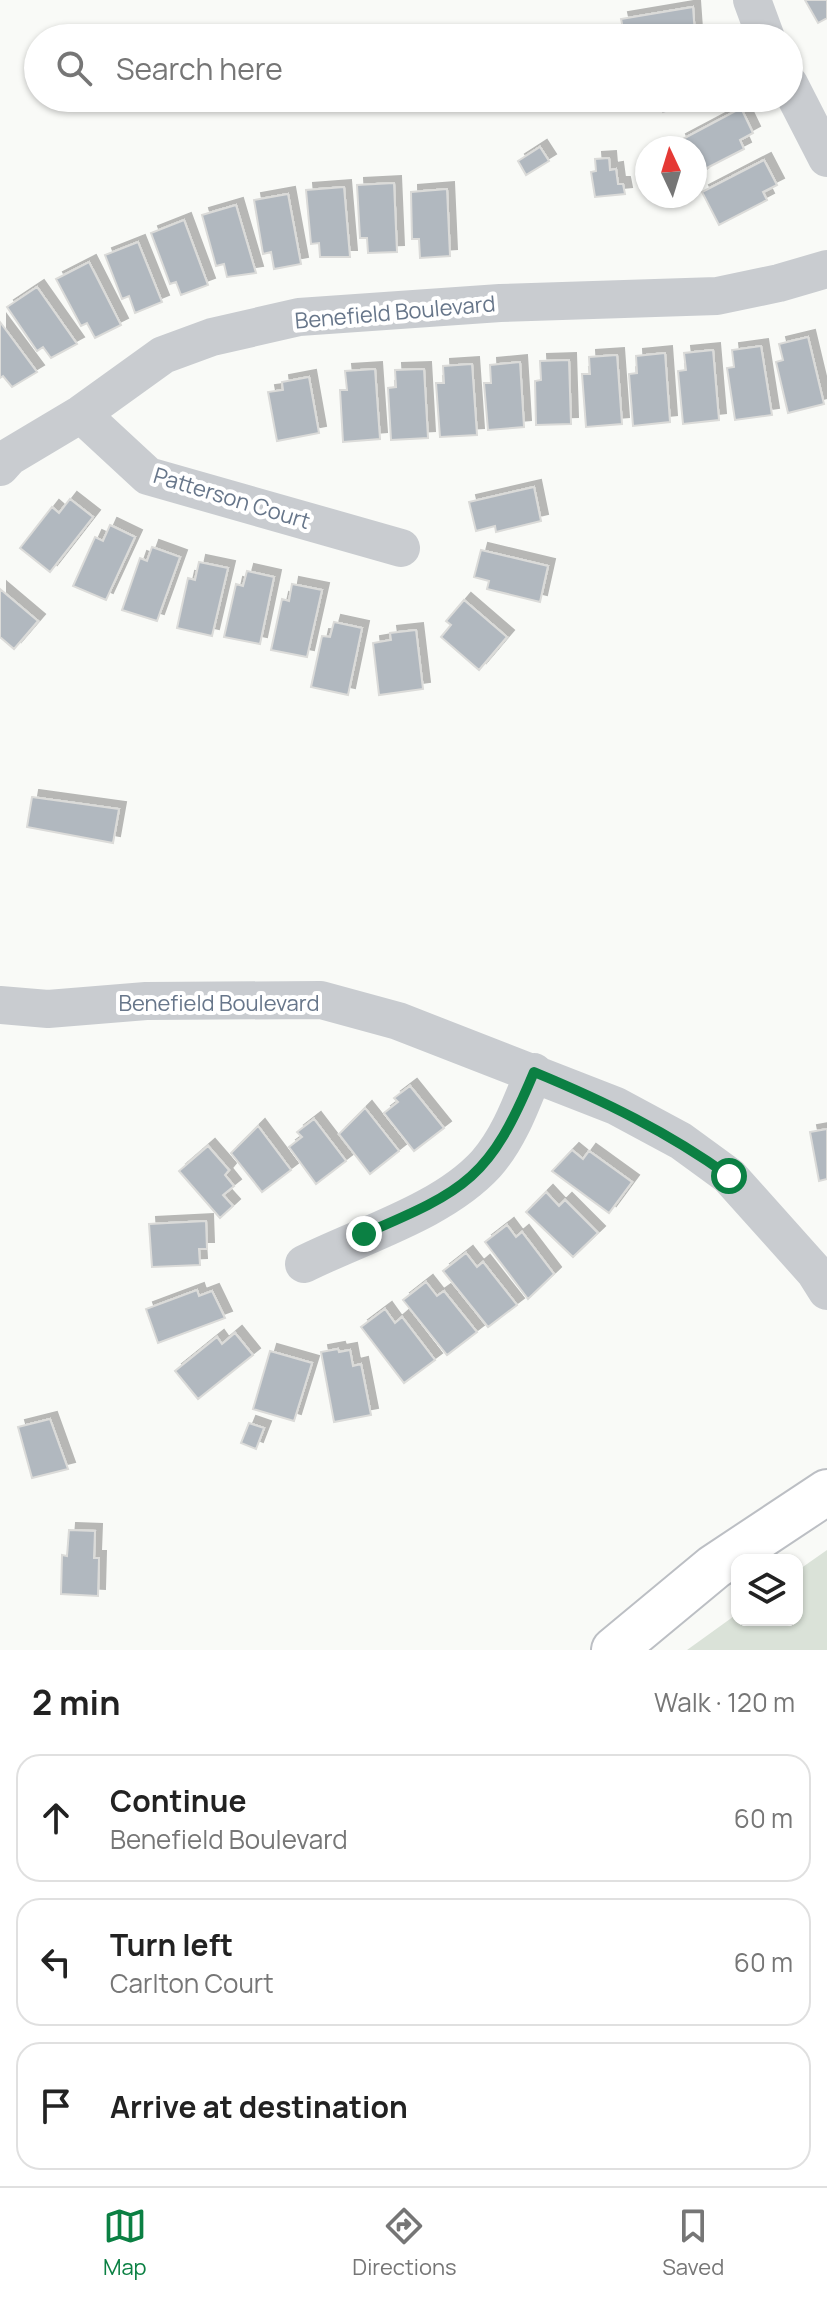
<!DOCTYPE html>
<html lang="en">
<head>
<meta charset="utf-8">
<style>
  :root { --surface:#fff; --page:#f2f2f2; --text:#222; --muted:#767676; --line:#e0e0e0; --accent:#0b8043 }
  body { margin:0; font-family:Manrope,sans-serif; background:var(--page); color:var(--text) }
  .controls { position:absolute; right:24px; bottom:24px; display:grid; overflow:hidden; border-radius:16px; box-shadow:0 2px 6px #0004 }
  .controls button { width:72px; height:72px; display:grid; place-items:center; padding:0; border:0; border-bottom:2px solid var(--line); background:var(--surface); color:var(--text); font:40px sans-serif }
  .compass { position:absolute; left:635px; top:136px; width:72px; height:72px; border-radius:50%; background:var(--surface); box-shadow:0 2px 6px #0004; rotate:356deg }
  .stop { position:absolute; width:24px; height:24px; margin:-18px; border:6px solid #0b8043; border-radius:50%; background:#fff }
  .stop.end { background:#0b8043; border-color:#fff; box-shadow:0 2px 8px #0008 }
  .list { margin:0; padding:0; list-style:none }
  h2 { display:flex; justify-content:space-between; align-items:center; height:104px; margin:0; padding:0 32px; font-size:34px }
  h2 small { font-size:26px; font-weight:400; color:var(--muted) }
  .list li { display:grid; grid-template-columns:52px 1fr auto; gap:24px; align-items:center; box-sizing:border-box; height:128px; margin:0 16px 16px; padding:0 16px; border:2px solid var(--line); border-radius:24px }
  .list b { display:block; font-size:30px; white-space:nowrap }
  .list p { margin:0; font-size:26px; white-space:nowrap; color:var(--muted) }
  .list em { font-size:26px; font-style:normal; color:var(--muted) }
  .icon { flex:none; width:44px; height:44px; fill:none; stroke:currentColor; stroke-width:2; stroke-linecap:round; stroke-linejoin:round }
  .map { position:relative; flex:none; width:827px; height:1650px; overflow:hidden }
  .search { position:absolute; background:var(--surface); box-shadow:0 2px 6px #0004; left:24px; right:24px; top:24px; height:88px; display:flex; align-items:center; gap:20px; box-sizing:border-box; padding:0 28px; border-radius:44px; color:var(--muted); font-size:30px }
  .sheet { height:536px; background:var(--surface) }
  nav { display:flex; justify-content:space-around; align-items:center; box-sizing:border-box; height:112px; border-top:2px solid var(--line); background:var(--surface); font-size:22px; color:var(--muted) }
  nav a { display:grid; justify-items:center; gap:4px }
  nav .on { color:var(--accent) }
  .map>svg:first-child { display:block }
</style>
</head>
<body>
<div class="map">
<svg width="827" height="1650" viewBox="0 0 827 1650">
  <defs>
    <filter id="shadow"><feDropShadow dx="7" dy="-7" stdDeviation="0" flood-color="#0004"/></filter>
  </defs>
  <rect width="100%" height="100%" fill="#f9faf7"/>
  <!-- green -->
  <path fill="#dae2d8" d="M827 1550V1650H687L737 1614V1620H797V1571Z"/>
  <!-- building -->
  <path fill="#b1b8bf" stroke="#dbdbd9" stroke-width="2" filter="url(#shadow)" d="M805 0H827V18L818 23Z
    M693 7 695 35 625 38 621 19Z
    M657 98H700L663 112Z
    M741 108 753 133 740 140 744 149 699 172 701 175 695 178V148H682L679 141Z
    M540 147 549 161 526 175 518 161Z
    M609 158 610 170 616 169 618 184H623L625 194 595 197 591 172 596 171 595 159Z
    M764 160 777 185 763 192 767 200 719 225 702 192Z
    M394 183 397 252 368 253 367 238H360L357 185Z
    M344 187 350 257H320L319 243 311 244 306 190Z
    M447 189 450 256 420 258 419 239H412L411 192Z
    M288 194 301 264 274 269 271 252 263 254 254 200Z
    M236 205 256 273 227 277 224 264 216 266 202 215Z
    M184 220 208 285 181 295 176 282 170 284 151 233Z
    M138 242 162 302 135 313 129 296 122 299 105 255Z
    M89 262 121 325 95 338 87 323 81 326 56 279Z
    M37 287 77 344 51 358 43 347 37 351 7 307Z
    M0 322 37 372 12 387 3 376 0 378Z
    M808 337 824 404 788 413 776 362 783 360 779 344Z
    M761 346 772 415 735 420 727 368 734 367 732 350Z
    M713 350 719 420 683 424 678 371 686 370 684 353Z
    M665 353 670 422 633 426 629 374 637 373 636 356Z
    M617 355 622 424 586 427 582 374H590L589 357Z
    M569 360 571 424 536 425 535 381 541 380 540 361Z
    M520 362 524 427 488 430 484 383H491L490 365Z
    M472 364 477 435 440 437 436 383H444L443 366Z
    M375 369 380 439 343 442 340 390H347L345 371Z
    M424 369 428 438 391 440 388 388 396 387 395 370Z
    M309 377 319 433 277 441 268 392 283 390 282 382Z
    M534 487 541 521 496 532 495 526 476 531 469 502Z
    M70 499 93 517 50 572 20 548 52 507 59 513Z
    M110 525 135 537 106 600 73 586 95 537 103 541Z
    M152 547 180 557 157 621 122 610 140 558 147 561Z
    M481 550 548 566 540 602 487 589 489 581 474 577Z
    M199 562 228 568 212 636 177 628 188 578 195 580Z
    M247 571 274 577 260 644 224 637 236 584 243 586Z
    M292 584 322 590 307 657 271 650 282 599 289 601Z
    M0 589 38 621 14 649 0 637Z
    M464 600 507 637 479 670 441 637 451 625 446 621Z
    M334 622 362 628 348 695 311 687 322 636 330 637Z
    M416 630 423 689 379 695 373 643 391 640 390 633Z
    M32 797 119 809 113 843 27 827Z
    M410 1086 444 1128 414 1151 384 1113 398 1102 394 1098Z
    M365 1108 399 1151 370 1174 339 1134Z
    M314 1119 346 1161 316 1184 289 1147 302 1137 297 1132Z
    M258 1126 291 1170 262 1192 231 1153Z
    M827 1129V1179L819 1181 810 1132Z
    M208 1146 229 1170 225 1175 234 1186 223 1195 233 1206 220 1218 179 1171Z
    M572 1150 583 1159 589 1151 632 1182 609 1213 552 1171Z
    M546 1192 559 1206 565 1200 598 1233 573 1257 526 1212Z
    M206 1221 207 1249H199L200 1265 152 1267 149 1224Z
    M507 1225 516 1237 522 1232 554 1274 528 1299 485 1242Z
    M466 1253 477 1267 483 1262 517 1305 488 1327 443 1271Z
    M426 1282 437 1296 444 1291 477 1332 447 1355 403 1300Z
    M197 1290 199 1296 212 1291 225 1318 158 1343 146 1309Z
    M385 1309 395 1323 402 1317 435 1360 404 1383 361 1327Z
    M235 1333 253 1355 198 1399 175 1371 217 1337 222 1344Z
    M338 1349 339 1352 350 1350 353 1366 361 1364 371 1415 334 1422 321 1352Z
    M270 1351 312 1363 294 1421 253 1409Z
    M50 1419 68 1469 32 1478 18 1427Z
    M249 1423 264 1428 256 1449 241 1443Z
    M69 1530 95 1531 94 1558H99L98 1596 61 1594 62 1555 67 1556Z"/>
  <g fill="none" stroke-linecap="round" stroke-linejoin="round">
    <!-- major casing -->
    <g stroke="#bcbfc4" stroke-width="48">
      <path id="major" d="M614 1650 714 1567 827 1492"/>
    </g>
    <!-- minor -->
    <path stroke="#c9ccd0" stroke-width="38" d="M752 0 766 38
      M789 84 827 158
      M81 414 148 476 401 548
      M0 467 9 457 81 414 163 355 212 337 299 317 500 303 717 296 779 283 827 269
      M0 1005 48 1009 146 1001 321 1000 398 1021 616 1106 681 1141 729 1176 815 1272 827 1291
      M304 1264C362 1235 442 1212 486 1164 509 1138 521 1104 534 1072"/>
    <!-- major -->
    <use href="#major" stroke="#fff" stroke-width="44"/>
  </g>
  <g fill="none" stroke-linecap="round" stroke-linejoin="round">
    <!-- route -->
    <path stroke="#0b8043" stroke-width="10" d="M364 1234C467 1190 490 1178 534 1072 604 1101 668 1132 729 1176"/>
  </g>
  <g text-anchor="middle" stroke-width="8" stroke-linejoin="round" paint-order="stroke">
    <!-- street labels -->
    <g font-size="22" fill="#67768a" stroke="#fff">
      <text transform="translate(395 312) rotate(-5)" y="8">Benefield Boulevard</text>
      <text transform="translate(232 498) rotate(17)" y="8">Patterson Court</text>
      <text x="219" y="1011">Benefield Boulevard</text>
    </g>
  </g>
</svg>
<div class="controls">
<button><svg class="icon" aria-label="layers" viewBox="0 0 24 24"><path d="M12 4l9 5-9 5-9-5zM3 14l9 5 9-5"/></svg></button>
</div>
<svg class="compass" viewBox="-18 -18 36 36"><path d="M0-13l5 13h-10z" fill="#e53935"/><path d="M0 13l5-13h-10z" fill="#767676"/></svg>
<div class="stop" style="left:729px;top:1176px"></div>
<div class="stop end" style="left:364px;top:1234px"></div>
<div class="search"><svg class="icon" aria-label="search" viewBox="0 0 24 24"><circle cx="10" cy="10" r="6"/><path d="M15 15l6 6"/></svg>Search here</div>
</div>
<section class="sheet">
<h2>2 min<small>Walk · 120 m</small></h2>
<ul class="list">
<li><svg class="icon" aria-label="ahead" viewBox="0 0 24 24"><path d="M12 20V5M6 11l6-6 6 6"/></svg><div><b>Continue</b><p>Benefield Boulevard</p></div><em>60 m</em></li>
<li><svg class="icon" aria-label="left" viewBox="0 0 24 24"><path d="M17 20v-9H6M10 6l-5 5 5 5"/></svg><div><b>Turn left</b><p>Carlton Court</p></div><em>60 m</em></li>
<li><svg class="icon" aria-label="arrive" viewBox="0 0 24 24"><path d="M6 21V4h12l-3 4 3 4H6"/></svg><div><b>Arrive at destination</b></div></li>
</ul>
</section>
<nav>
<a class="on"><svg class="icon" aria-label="map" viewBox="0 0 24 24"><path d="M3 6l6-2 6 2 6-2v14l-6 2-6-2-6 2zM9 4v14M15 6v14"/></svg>Map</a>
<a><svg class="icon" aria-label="directions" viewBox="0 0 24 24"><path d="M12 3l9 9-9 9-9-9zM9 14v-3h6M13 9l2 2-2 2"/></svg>Directions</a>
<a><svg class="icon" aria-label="saved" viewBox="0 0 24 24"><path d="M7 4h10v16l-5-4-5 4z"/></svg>Saved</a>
</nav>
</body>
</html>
